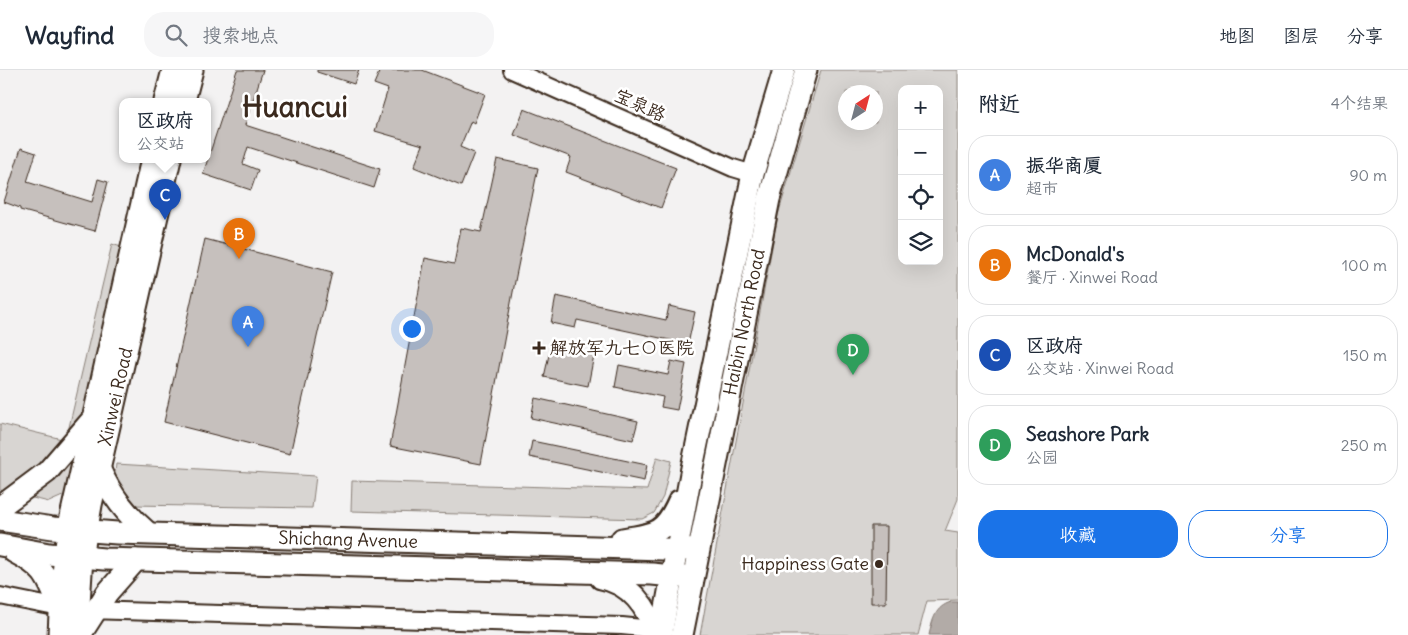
<!DOCTYPE html>
<html lang="zh">
<head>
<meta charset="utf-8">
<style>
  :root { --surface:#fff; --page:#f6f6f7; --text:#1f2937; --muted:#747a83; --line:#e0e1e3; --accent:#1a73e8 }
  body { margin:0; font-family:Delius,"LXGW WenKai TC",sans-serif; background:var(--page); color:var(--text) }
  .controls { position:absolute; right:15px; top:15px; display:grid; overflow:hidden; border-radius:10px; box-shadow:0 5px 20px #0002 }
  .controls button { width:45px; height:45px; display:grid; place-items:center; padding:0; border:0; border-bottom:1px solid var(--line); background:var(--surface); color:var(--text); font:25px sans-serif }
  .compass { position:absolute; left:838px; top:15px; width:45px; height:45px; border-radius:50%; background:var(--surface); box-shadow:0 5px 20px #0002; rotate:36deg }
  .you { position:absolute; left:411px; top:258px; width:18px; height:18px; margin:-12px; border:4px solid #fff; border-radius:50%; background:#1a73e8; box-shadow:0 0 0 8px #1a73e833 }
  .badge { display:grid; place-items:center; width:32px; height:32px; border-radius:50%; background:var(--accent); color:#fff; font-size:16px; font-weight:700 }
  .pin { position:absolute; translate:-50% -41px; filter:drop-shadow(0 1px 2px #0008) }
  .pin::after { content:''; position:absolute; top:26px; width:18px; height:15px; background:inherit; clip-path:polygon(0 0,100% 0,50% 100%) }
  .popup { position:absolute; left:119px; top:28px; width:92px; height:65px; box-sizing:border-box; display:grid; place-content:center; border-radius:10px; background:var(--surface); filter:drop-shadow(0 1px 4px #0005); font-size:16px; white-space:nowrap; color:var(--muted) }
  .popup b { font-size:19px; color:var(--text) }
  .popup::after { content:''; position:absolute; left:50%; top:100%; margin-left:-10px; border:10px solid transparent; border-top-color:var(--surface) }
  .list { margin:0; padding:0; list-style:none }
  h2 { display:flex; justify-content:space-between; align-items:center; height:65px; margin:0; padding:0 20px; font-size:21px }
  h2 small { font-size:16px; font-weight:400; color:var(--muted) }
  .list li { display:grid; grid-template-columns:32px 1fr auto; gap:15px; align-items:center; box-sizing:border-box; height:80px; margin:0 10px 10px; padding:0 10px; border:1px solid var(--line); border-radius:20px }
  .list b { display:block; font-size:19px; white-space:nowrap }
  .list p { margin:0; font-size:16px; white-space:nowrap; color:var(--muted) }
  .list em { font-size:16px; font-style:normal; color:var(--muted) }
  .actions { display:flex; gap:10px; padding:15px 20px }
  .actions a { flex:1; padding:11px 0; border:1px solid var(--accent); border-radius:20px; text-align:center; font-size:18px; color:var(--accent) }
  .actions .main { background:var(--accent); color:#fff }
  .icon { flex:none; width:28px; height:28px; fill:none; stroke:currentColor; stroke-width:2; stroke-linecap:round; stroke-linejoin:round }
  .map { position:relative; flex:none; width:958px; height:565px; overflow:hidden }
  header { display:flex; align-items:center; gap:30px; box-sizing:border-box; height:70px; padding:0 25px; background:var(--surface); border-bottom:1px solid var(--line) }
  header strong { font-size:24px }
  nav { display:flex; gap:28px; margin-inline-start:auto; font-size:18px }
  .search { width:350px; height:45px; background:var(--page); display:flex; align-items:center; gap:12px; box-sizing:border-box; padding:0 18px; border-radius:20px; color:var(--muted); font-size:19px }
  main { display:flex }
  aside { flex:1; background:var(--surface) }
  .map>svg:first-child { display:block }
</style>
</head>
<body>
<header>
<strong>Wayfind</strong>
<div class="search"><svg class="icon" aria-label="search" viewBox="0 0 24 24"><circle cx="10" cy="10" r="6"/><path d="M15 15l6 6"/></svg>搜索地点</div>
<nav><a>地图</a><a>图层</a><a>分享</a></nav>
</header>
<main>
<div class="map">
<svg width="958" height="565" viewBox="0 0 958 565">
  <rect width="100%" height="100%" fill="#f3f2f2"/>
  <filter id="ink" filterUnits="userSpaceOnUse"><feTurbulence type="fractalNoise" baseFrequency=".02" numOctaves="2"/><feDisplacementMap in="SourceGraphic" scale="10" xChannelSelector="R" yChannelSelector="G"/><feConvolveMatrix kernelMatrix="1 2 1 2 8 2 1 2 1" color-interpolation-filters="sRGB"/></filter>
  <g filter="url(#ink)">
    <!-- green -->
    <path fill="#d8d5d2" stroke="#8a8078" fill-rule="evenodd" d="M821 0H958V429L945 461 958 463V530L927 531 918 565H700L778 145ZM902 19H939V191H902ZM846 22H876V52H846Z
      M112 174 124 178 67 424 49 432 0 420V354L66 370Z
      M657 387 671 391 663 427 654 443 642 449 351 441 352 411 647 420Z
      M116 394 316 406 312 438 133 435 113 422Z"/>
    <!-- water -->
    <path fill="#b2aba7" stroke="#827770" d="M951 532H958V565H929C933 549 935 537 951 532Z"/>
    <!-- building -->
    <path fill="#c6c0bd" stroke="#3b2a1e" d="M237 0H263L245 55 380 99 374 118 248 77 243 94 258 100 251 120 203 104Z
      M317 0H359L354 14 317 2Z
      M380 0H422L485 24 474 53 471 51 460 77 474 83 461 116 414 97 423 75 375 61 388 19 374 14Z
      M524 39 676 98 661 138 566 102 571 87 514 65Z
      M21 78 36 83 27 112 92 132 98 109 108 112 95 161 20 140V138L4 132Z
      M497 89 538 98 516 206 481 394 390 376 425 188 454 194 461 158 481 162Z
      M205 169 332 202 290 384 164 352Z
      M556 226 666 250 669 236 695 242 688 274 577 250 575 258 551 253Z
      M551 276 594 285 588 316 544 307Z
      M671 291 686 294 677 340 661 337 663 327 615 317 619 295 668 305Z
      M535 328 638 351 633 370 531 348Z
      M532 371 647 395 644 411 529 387Z
      M871 456H887L886 533H871Z"/>
    <g fill="none" stroke-linecap="round" stroke-linejoin="round">
      <!-- minor casing -->
      <g stroke="#3b2a1e" stroke-width="20">
        <path id="minor" d="M512 0 733 98 753 104
          M0 526 60 538
          M88 540 622 556 662 560"/>
      </g>
      <!-- major casing -->
      <g stroke="#3b2a1e" stroke-width="25">
        <g id="major">
          <path d="M165 31 173 0"/>
          <path d="M184 31 192 0"/>
          <path d="M99 398C111 425 126 444 148 463"/>
          <path d="M0 437 47 402 91 351"/>
          <path id="s1" d="M0 450 53 458 117 463 697 480"/>
          <path d="M622 469C656 464 665 463 679 431"/>
          <path d="M0 475 49 484 104 489 652 504 693 508"/>
          <path d="M14 482C43 497 47 505 58 534"/>
          <path d="M601 508C629 513 649 537 655 565"/>
          <path d="M59 565 61 522 68 460 152 89"/>
          <path id="s2" d="M77 565 82 487 91 435 170 89"/>
          <path d="M80 565 107 523 136 490"/>
          <path d="M661 565 692 398 753 104 784 0"/>
          <path id="s3" d="M682 565 769 129 806 0"/>
        </g>
      </g>
      <!-- minor -->
      <use href="#minor" stroke="#fff" stroke-width="16"/>
      <!-- major -->
      <use href="#major" stroke="#fff" stroke-width="21"/>
    </g>
  </g>
  <!-- markers -->
  <g fill="#3b2a1e" stroke="#fff" stroke-width="2">
    <path d="M536.5 270.5h5v5h5v5h-5v5h-5v-5h-5v-5h5z"/>
    <circle cx="879" cy="494" r="5"/>
  </g>
  <g text-anchor="middle" stroke-width="5" stroke-linejoin="round" paint-order="stroke">
    <!-- street labels -->
    <g font-size="18" fill="#3b2a1e" stroke="#fff">
      <text transform="translate(640 35) rotate(24)" y="6">宝泉路</text>
      <text dy="6" stroke="none"><textPath href="#s3" startOffset="319">Haibin North Road</textPath></text>
      <text dy="6" stroke="none"><textPath href="#s2" startOffset="242">Xinwei Road</textPath></text>
      <text dy="6" stroke="none"><textPath href="#s1" startOffset="349">Shichang Avenue</textPath></text>
    </g>
    <!-- poi labels -->
    <g font-size="18" fill="#3b2a1e" stroke="#fff" text-anchor="start">
      <text x="550" y="284">解放军九七〇医院</text>
      <text x="869" y="500" text-anchor="end">Happiness Gate</text>
    </g>
    <!-- town labels -->
    <g font-size="28" font-weight="bold" fill="#3b2a1e" stroke="#fff">
      <text x="295" y="47">Huancui</text>
    </g>
  </g>
</svg>
<div class="controls">
<button>+</button>
<button>−</button>
<button><svg class="icon" aria-label="locate" viewBox="0 0 24 24"><circle cx="12" cy="12" r="6"/><path d="M12 2v4M12 18v4M2 12h4M18 12h4"/></svg></button>
<button><svg class="icon" aria-label="layers" viewBox="0 0 24 24"><path d="M12 4l9 5-9 5-9-5zM3 14l9 5 9-5"/></svg></button>
</div>
<svg class="compass" viewBox="-18 -18 36 36"><path d="M0-13l5 13h-10z" fill="#e53935"/><path d="M0 13l5-13h-10z" fill="#747a83"/></svg>
<div class="you"></div>
<div class="pin badge" style="left:248px;top:277px;background:#3f7fe0">A</div>
<div class="pin badge" style="left:239px;top:189px;background:#e8710a">B</div>
<div class="pin badge" style="left:165px;top:150px;background:#1a4fb4">C</div>
<div class="popup"><b>区政府</b>公交站</div>
<div class="pin badge" style="left:853px;top:305px;background:#2e9e5b">D</div>
</div>
<aside>
<h2>附近<small>4个结果</small></h2>
<ul class="list">
<li><span class="badge" style="background:#3f7fe0">A</span><div><b>振华商厦</b><p>超市</p></div><em>90 m</em></li>
<li><span class="badge" style="background:#e8710a">B</span><div><b>McDonald's</b><p>餐厅 · Xinwei Road</p></div><em>100 m</em></li>
<li><span class="badge" style="background:#1a4fb4">C</span><div><b>区政府</b><p>公交站 · Xinwei Road</p></div><em>150 m</em></li>
<li><span class="badge" style="background:#2e9e5b">D</span><div><b>Seashore Park</b><p>公园</p></div><em>250 m</em></li>
</ul>
<div class="actions"><a class="main">收藏</a><a>分享</a></div>
</aside>
</main>
</body>
</html>
